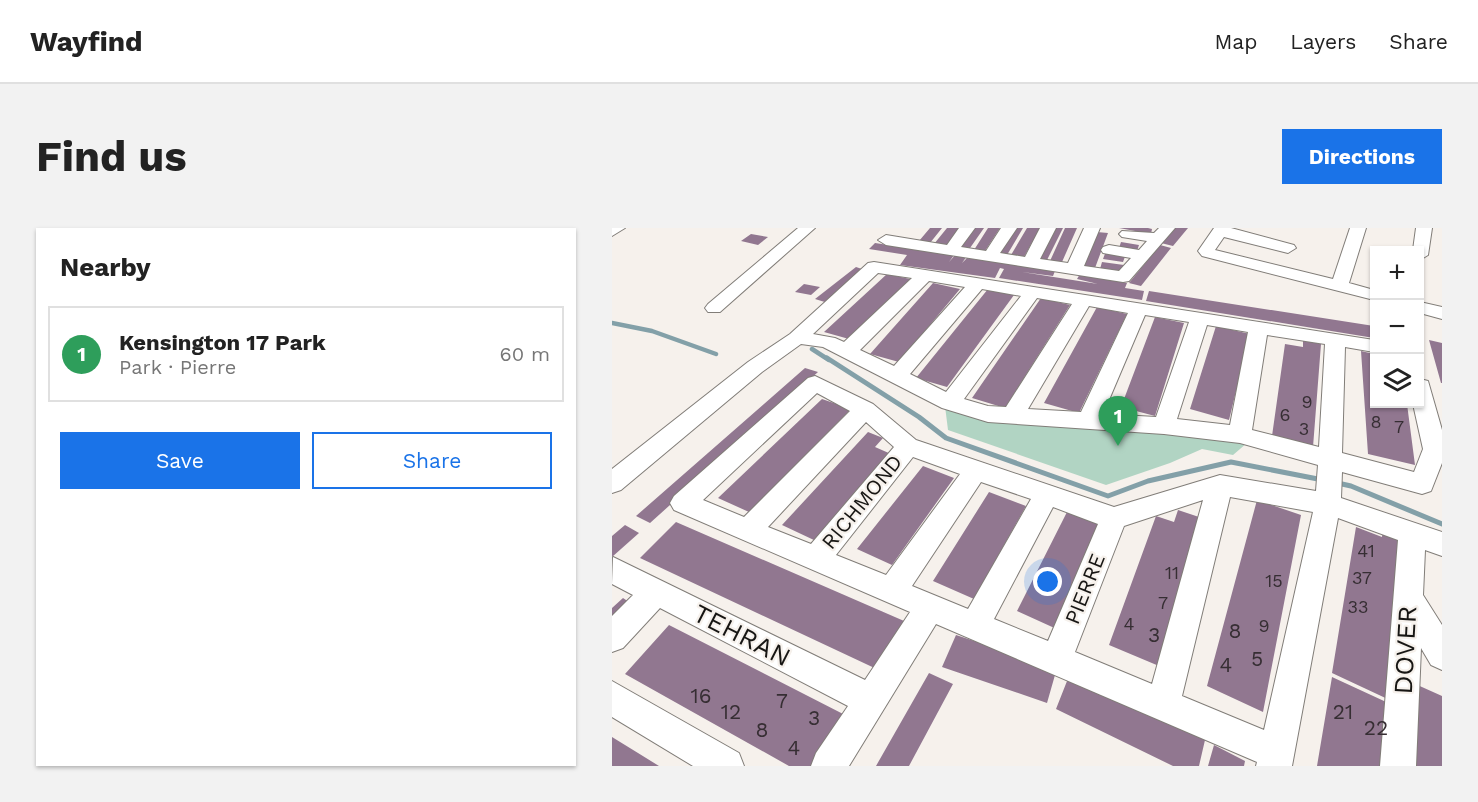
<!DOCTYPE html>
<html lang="en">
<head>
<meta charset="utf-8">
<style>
  :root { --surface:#fff; --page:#f2f2f2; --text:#222; --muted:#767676; --line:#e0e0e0; --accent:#1a73e8 }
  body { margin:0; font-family:"Work Sans",sans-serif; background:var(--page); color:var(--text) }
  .controls { position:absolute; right:18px; top:18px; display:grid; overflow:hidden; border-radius:0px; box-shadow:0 2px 4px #0004 }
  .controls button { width:54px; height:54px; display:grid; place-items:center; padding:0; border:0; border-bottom:2px solid var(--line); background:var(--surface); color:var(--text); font:30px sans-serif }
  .you { position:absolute; left:436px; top:354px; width:21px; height:21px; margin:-15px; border:4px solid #fff; border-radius:50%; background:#1a73e8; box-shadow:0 0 0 9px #1a73e833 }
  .badge { display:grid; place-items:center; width:39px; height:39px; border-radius:50%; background:var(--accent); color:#fff; font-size:20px; font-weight:700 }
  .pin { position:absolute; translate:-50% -50px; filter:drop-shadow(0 2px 3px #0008) }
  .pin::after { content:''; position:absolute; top:32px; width:21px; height:18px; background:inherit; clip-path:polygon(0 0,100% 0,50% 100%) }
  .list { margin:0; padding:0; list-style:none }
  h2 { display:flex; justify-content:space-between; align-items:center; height:78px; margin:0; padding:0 24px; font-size:26px }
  h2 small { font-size:20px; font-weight:400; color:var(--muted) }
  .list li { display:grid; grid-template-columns:39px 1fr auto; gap:18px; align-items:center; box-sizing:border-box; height:96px; margin:0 12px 12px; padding:0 12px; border:2px solid var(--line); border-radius:0px }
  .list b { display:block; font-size:22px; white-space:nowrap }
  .list p { margin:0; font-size:20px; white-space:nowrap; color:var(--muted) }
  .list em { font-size:20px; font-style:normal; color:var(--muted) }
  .actions { display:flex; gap:12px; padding:18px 24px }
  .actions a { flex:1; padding:14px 0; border:2px solid var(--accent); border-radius:0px; text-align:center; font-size:21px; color:var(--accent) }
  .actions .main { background:var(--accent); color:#fff }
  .icon { flex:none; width:33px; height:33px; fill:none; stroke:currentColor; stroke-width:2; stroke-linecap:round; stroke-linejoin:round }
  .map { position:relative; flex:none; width:830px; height:538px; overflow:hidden; border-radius:0px }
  header { display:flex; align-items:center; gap:36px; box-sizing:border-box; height:84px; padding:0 30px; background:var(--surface); border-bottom:2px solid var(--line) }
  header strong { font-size:28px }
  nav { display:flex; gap:33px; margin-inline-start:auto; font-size:21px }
  .intro { display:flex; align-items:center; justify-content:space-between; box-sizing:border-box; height:144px; padding:0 36px }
  h1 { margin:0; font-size:42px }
  .button { padding:15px 27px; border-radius:0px; background:var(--accent); color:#fff; font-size:21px; font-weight:700 }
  main { display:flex; gap:36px; padding:0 36px }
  aside { flex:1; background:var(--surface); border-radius:0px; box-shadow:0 2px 4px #0004 }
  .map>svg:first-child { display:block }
</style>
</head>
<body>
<header>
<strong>Wayfind</strong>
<nav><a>Map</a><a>Layers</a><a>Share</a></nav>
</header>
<div class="intro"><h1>Find us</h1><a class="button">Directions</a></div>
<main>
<aside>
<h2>Nearby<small></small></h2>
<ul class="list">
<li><span class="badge" style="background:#2e9e5b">1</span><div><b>Kensington 17 Park</b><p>Park · Pierre</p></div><em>60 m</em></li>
</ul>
<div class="actions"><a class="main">Save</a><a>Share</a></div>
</aside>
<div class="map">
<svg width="830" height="538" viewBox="0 0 830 538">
  <rect width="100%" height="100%" fill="#f6f1ec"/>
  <!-- green -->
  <path fill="#b1d4c3" d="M333 178 608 210 635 215 621 227 590 221 558 235 494 257 336 202Z"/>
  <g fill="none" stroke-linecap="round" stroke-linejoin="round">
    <!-- stream-far1 -->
    <path stroke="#83a0a8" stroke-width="4.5" d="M0 95 40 103 104 126
      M200 121 217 132"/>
    <!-- stream -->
    <path stroke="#83a0a8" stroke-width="5" d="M215 130 307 189 334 210 496 268 536 253 619 234 711 252
      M721 254 739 258 830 296"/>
  </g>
  <!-- building -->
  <path fill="#917790" d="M318 0H330L318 15 307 13Z
    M335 0H348L335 17 322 16Z
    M362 0H372L358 20 348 19Z
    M376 0H388L373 23 362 22Z
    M400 0H411L395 27 384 25Z
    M415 0H428L412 29 399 27Z
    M438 0H451L435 32 422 30Z
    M453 0H465L450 34 438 33Z
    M507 0H536L540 1 539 6Z
    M561 0H576L561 18 549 15Z
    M485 4 496 5 483 40 472 38Z
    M139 6 156 9 146 17 129 13Z
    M509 14 527 17 525 23 507 20Z
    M263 15 342 27 337 34 344 26 355 28 350 35 355 30 443 43 441 48 410 44 486 56 465 51 468 46 515 55 513 60 532 63 530 72 387 50 392 41 388 40 383 50 288 37 295 27 257 21Z
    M548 17 559 20 529 58 517 55Z
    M494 23 514 26 511 34 491 31Z
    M490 34 512 37 510 44 488 41Z
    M244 39 256 43 216 75 203 71Z
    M275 46 298 51 237 111 212 104Z
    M321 55 348 61 287 134 258 126Z
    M192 56 208 59 199 67 183 64Z
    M376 61 402 67 335 159 304 150Z
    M537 63 762 98V110L534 73Z
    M429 70 458 77 393 180 360 170Z
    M485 79 515 86 467 185 432 175Z
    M543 89 572 95 543 188 509 179Z
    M604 98 638 106 617 192 578 181Z
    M691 112 709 116 701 219 660 208 673 116 691 119Z
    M817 112 830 115V155H829Z
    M749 123 762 126V176H795L803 237 756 226Z
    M193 140 206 144 38 295 24 288Z
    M210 171 239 181 137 284 106 270Z
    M256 204 271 210 263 219 279 226 204 313 170 297Z
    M311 238 342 250 280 337 245 321Z
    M377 264 414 278 362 371 321 353Z
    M645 272 689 287 651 484 595 458Z
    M566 282 590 290 547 438 497 417 544 288 562 294Z
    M455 284 494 299 449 403 405 383Z
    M64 294 299 396 271 444 28 330Z
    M13 297 27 305 0 329V308Z
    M771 297 797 306 782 474 720 445 744 299 770 309Z
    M11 370 26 380 0 404V380Z
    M57 397 235 488 205 538H177L13 446Z
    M344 407 445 440 435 475 330 439Z
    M317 445 341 456 297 538H264Z
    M457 448 593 512 587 538H561L444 481Z
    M720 449 785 479 780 538H705Z
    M801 455 830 468V538H797Z
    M0 509 26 525 47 538H0Z
    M602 517 633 533 632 538H596Z"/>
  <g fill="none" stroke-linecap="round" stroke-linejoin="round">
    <!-- minor casing -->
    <g stroke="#817d78" stroke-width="2">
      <path id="minor" d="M0 0H13L0 8Z
        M186 0H203L108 84H96L93 80 96 76Z
        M347 0H363L349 19 374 23 389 0H405L388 25 413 29 428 0H444L428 31 456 35 472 0H488L472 38 507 43 519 30 491 25 489 22 491 19 497 17 527 22 535 13 510 9 507 6 510 3 542 5 547 0H563L517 53 511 54 274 17 266 12 274 7 335 17Z
        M602 0H619L682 17 684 20 676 25 612 9 603 22 721 51 738 0H754L737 55 762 62V72L590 28 586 23Z
        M804 0H820L816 27 808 32V22H801Z
        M262 34 762 112V124L733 119 730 225 802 244 811 221 801 176H808V151L816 153 830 202V235L819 263 810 266 730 244 729 270 830 304V328L813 322 811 367 830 397V442L819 437 809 420 804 538H768L786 312 726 290 680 538H644L645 534 324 396 237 538H199L204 525 236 478 48 380 11 420 0 424V388L21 367 0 356 1 329 253 452 298 384 62 282 58 275 62 268 196 150 203 148 261 176 304 212 502 279 608 247 704 263 706 237 628 215 552 206 376 194 330 180 211 119 189 116 150 144 9 262 0 265V241L136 134 178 106 256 35ZM266 45 300 50 232 114 223 110 201 106ZM317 53 353 59 282 138 248 122ZM370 61 409 68 334 164 298 146ZM425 70 460 76 394 179 376 178 352 171ZM477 78 516 85 469 184 416 181ZM533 87 577 94 544 189 491 186ZM595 97 636 104 618 197 565 191ZM655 107 713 116 707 219 640 202ZM205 165 238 183 132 289 91 272ZM254 194 282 219 199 316 156 299ZM301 229 348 246 274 347 224 327ZM369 254 419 271 356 381 300 358ZM618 269 701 284 652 502 570 468ZM591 272 540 456 463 424 512 298ZM441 279 486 296 436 413 382 391Z
        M808 74 830 79V91L808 85Z
        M0 453 127 525 132 538H81L0 489Z"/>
    </g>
    <!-- minor -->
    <use href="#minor" fill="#fff" fill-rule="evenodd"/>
  </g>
  <g text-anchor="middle" stroke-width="4.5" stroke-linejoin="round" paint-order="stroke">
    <!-- number labels -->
    <g font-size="18" fill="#362e33">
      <text x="695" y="180">9</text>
      <text x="673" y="193">6</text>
      <text x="764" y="200">8</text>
      <text x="787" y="205">7</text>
      <text x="692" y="207">3</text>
      <text x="754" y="329">41</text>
      <text x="560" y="351">11</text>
      <text x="750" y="356">37</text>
      <text x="662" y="359">15</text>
      <text x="551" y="381">7</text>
      <text x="746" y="385">33</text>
      <text x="517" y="402">4</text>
      <text x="652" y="404">9</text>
    </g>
    <!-- street labels -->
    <g font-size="21" fill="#171614" stroke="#f6f1ec">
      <text transform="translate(250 274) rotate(-51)" y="7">RICHMOND</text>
      <text transform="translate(473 361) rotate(-68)" y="7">PIERRE</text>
    </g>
    <!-- near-number labels -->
    <g font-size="21" fill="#362e33">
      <text x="623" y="410">8</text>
      <text x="542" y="414">3</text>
      <text x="645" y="438">5</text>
      <text x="614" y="444">4</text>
      <text x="89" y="475">16</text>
      <text x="170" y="480">7</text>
      <text x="119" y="491">12</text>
      <text x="731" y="491">21</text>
      <text x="202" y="497">3</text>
      <text x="764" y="507">22</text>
      <text x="150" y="509">8</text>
      <text x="182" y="527">4</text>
    </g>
    <!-- near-street labels -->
    <g font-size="26" fill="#171614" stroke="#f6f1ec">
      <text transform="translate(130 407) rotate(27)" y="9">TEHRAN</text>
      <text transform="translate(793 422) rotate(-87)" y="9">DOVER</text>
    </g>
  </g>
</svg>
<div class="controls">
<button>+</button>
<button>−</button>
<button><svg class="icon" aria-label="layers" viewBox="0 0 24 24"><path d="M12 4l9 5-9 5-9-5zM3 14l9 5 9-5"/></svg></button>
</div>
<div class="you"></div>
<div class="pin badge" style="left:506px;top:218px;background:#2e9e5b">1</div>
</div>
</main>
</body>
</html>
